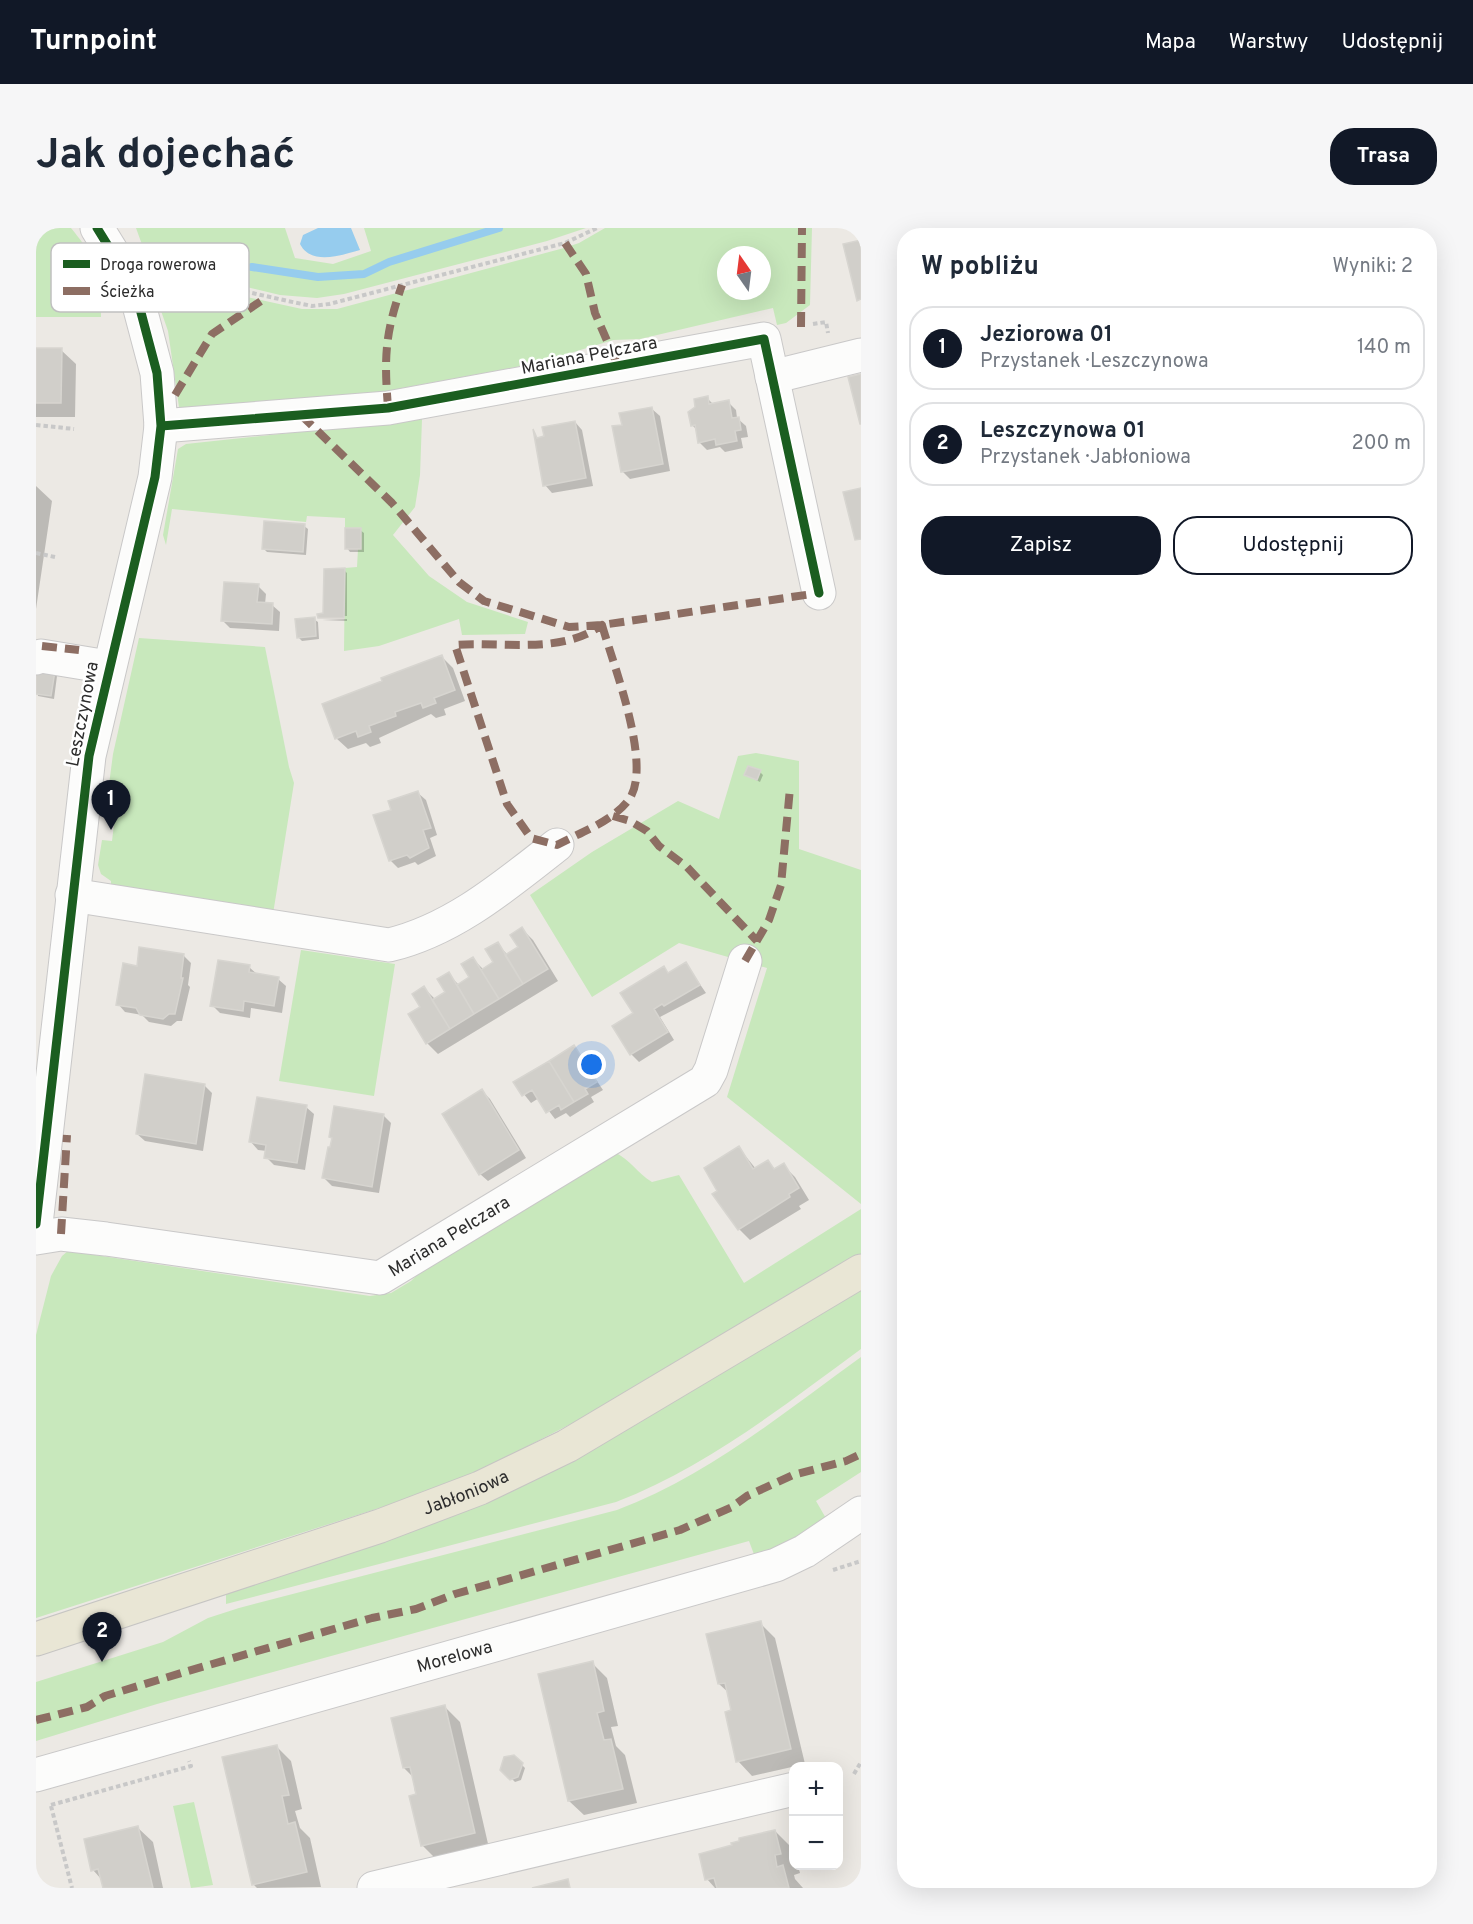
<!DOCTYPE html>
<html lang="pl">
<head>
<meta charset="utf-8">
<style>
  :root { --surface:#fff; --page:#f6f6f7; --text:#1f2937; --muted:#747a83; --line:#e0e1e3; --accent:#111827 }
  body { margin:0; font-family:Overpass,sans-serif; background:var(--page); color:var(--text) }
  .controls { position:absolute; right:18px; bottom:18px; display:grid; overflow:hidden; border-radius:12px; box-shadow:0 6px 24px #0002 }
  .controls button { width:54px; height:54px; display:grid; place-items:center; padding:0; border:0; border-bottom:2px solid var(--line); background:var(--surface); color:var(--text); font:30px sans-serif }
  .compass { position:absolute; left:681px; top:18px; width:54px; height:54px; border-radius:50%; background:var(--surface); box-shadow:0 6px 24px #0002; rotate:346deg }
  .you { position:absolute; left:556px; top:837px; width:21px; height:21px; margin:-15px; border:4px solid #fff; border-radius:50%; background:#1a73e8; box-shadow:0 0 0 9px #1a73e833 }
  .badge { display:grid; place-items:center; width:39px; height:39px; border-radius:50%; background:var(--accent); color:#fff; font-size:20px; font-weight:700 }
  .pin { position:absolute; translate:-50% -50px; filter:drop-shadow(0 2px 3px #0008) }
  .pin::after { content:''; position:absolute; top:32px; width:21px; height:18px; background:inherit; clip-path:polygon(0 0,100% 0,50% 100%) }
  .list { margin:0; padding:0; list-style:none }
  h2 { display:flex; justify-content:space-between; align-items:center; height:78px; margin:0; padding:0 24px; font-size:26px }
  h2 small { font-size:20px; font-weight:400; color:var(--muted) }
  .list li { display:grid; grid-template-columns:39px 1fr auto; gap:18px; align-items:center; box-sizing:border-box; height:84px; margin:0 12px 12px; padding:0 12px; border:2px solid var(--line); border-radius:24px }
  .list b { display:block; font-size:22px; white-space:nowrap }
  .list p { margin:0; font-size:20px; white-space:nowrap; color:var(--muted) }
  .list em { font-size:20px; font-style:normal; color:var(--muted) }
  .actions { display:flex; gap:12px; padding:18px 24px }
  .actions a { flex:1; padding:14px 0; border:2px solid var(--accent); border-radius:24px; text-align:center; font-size:21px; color:var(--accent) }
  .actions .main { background:var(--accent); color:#fff }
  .map { position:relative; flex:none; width:825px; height:1660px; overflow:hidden; border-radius:24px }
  header { display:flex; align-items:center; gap:36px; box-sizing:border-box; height:84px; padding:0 30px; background:var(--accent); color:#fff }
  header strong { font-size:28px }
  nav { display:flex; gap:33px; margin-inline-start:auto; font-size:21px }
  .intro { display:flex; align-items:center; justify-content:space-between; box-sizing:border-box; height:144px; padding:0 36px }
  h1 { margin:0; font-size:42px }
  .button { padding:15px 27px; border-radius:24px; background:var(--accent); color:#fff; font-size:21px; font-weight:700 }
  main { display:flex; gap:36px; padding:0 36px }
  aside { flex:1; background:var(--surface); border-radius:24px; box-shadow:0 6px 24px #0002 }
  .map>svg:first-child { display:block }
</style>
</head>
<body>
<header>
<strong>Turnpoint</strong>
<nav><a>Mapa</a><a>Warstwy</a><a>Udostępnij</a></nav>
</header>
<div class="intro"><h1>Jak dojechać</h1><a class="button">Trasa</a></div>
<main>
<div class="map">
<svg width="825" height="1660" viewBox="0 0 825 1660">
  <rect width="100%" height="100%" fill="#ece9e4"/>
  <!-- green -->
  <path fill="#c8e8bc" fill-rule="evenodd" d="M0 0H35C63 34 65 46 65 89H0Z
    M100 0H249L259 30 297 36 335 23 328 0H550L511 13 308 66 281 70 244 67 113 36Z
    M569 0H776L774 77 750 95 741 97 737 80 604 111 577 112 502 135 366 160 334 171 144 186 132 103 115 54 122 52 137 53 266 81H301L528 20 543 15ZM690 27H726V63H690Z
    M386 191 384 247 379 279 357 307 393 348 431 374 492 394 489 406 426 407 423 391 343 418 308 423 309 340 321 339 322 321H325V301L309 300V290L271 288 270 294 136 281 130 317 127 307 142 221 150 216Z
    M103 410 229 419 253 539 258 555 237 686 75 657V653L65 646 62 637 66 612 76 613 79 588 69 587 77 526Z
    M720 525 763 533V621L825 642V976L691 869 731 740 643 715 556 769 494 667 556 624 642 573 683 591 702 528Z
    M265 722 359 736 338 868 243 853Z
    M578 924C594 931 601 945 616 954L643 947 708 1055 825 981V1026L556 1185 418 1256 0 1390V1107L15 1048 26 1028 32 1023 334 1068 355 1065 375 1053 406 1022Z
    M825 1056V1121C747 1178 671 1239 580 1274L190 1376V1366L227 1350Z
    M825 1129V1244L780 1273 791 1292 760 1314 719 1329 713 1313 121 1476 0 1513V1454L127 1414 172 1390 203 1380 581 1282C672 1248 747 1185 825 1129Z
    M158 1574 177 1657 155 1660 137 1578Z"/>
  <!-- water -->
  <path fill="#96ccee" d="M282 0H315L324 22C306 27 275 38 264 16L267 7Z"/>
  <!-- shadow -->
  <path fill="#0003" d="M0 122H25L40 136 39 189H0Z
    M671 170 678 177 692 174 700 182 701 190 710 198 712 209 705 210 707 220 689 224 684 219 671 222 663 214 661 202 656 197Z
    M616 181 624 188 634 243 594 251 586 243Z
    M539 194 546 202 557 258 516 265 509 257V210Z
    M0 258 16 273 0 381Z
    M268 298 272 301 270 327 231 324 227 320Z
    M324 302 328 305V324H314L311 320Z
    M308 342 311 345V388L286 389Z
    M222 358 230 366 229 376 236 377 244 384 243 403 194 400 186 392Z
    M311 391V393L286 392Z
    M279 392 282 394 283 411 266 413 262 409Z
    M406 429 417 440 429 473 408 481 410 487 400 490 395 486 343 510 345 515 334 519 330 515 312 521 300 510Z
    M18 445 21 448 18 471 2 468 0 454Z
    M724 544 727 547 724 554 710 547Z
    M382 565 390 572 401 607 394 610 400 628 382 637 379 634 362 640 354 632 357 583Z
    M486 701 497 712 522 753 402 826 391 815 386 779 388 760 399 771 411 765 412 746 423 757 435 749 437 731 448 742 459 735 461 716 472 727 484 720Z
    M148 728 155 735 152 757 154 759 146 793H141L135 798 113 794 106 787 89 784 82 776 102 740Z
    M650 736 670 765 624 789 638 812 603 834 595 826 599 785 627 740 633 746Z
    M213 739 221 746 242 751 250 758 246 785 215 780 214 790 184 785 176 777Z
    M538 819 567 862 555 869 558 874 534 889 530 885 519 891 503 870 495 875 479 855Z
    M169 858 176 865 167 923 109 913 101 906Z
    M446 863 454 871 490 930 452 953 444 946Z
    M270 879 278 886 269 942 238 937 230 929 231 923 222 922 215 914Z
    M347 887 355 895 343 965 296 958 288 950 297 911 295 909Z
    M703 920 720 941 732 934 740 942 747 937 759 949 773 972 763 978 765 981 714 1012 703 1001 683 963Z
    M724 1395 739 1410 769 1536 716 1548 702 1533 693 1465 683 1456Z
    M556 1435 571 1450 582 1498 575 1499 580 1518 589 1527 601 1575 548 1587 533 1573Z
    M409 1479 424 1494 453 1620 401 1632 386 1617 377 1549 368 1540Z
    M240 1518 255 1533 266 1581 259 1583 264 1600 274 1610 285 1659 221 1660 217 1656Z
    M478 1529 489 1540 485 1552 479 1554 466 1541Z
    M102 1600 117 1614 127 1660H68L66 1652 57 1642Z
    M739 1603 758 1622V1638H762L764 1645 758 1647 759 1651 767 1660H679L671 1651 697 1618Z"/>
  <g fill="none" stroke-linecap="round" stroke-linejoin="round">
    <!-- stream -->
    <path stroke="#96ccee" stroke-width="8" d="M216 39 282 49 328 46 353 34 463 0"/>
  </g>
  <!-- building -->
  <path fill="#d1cfca" stroke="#d7d5d0" stroke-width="1.5" d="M825 12V71L821 73 807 16Z
    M0 120H26L25 175H0Z
    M825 146V196H824L812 149Z
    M672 168 673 176 693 172 696 190 703 189 705 202 699 203 701 213 680 217 679 211 662 215 659 197 655 198 652 184 659 179 658 171Z
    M616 179 627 236 585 244 576 198 586 197 583 185Z
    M539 193 550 250 507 258 497 201 501 210 508 208 506 199Z
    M825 260V311L819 312 807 264Z
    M228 293 269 296 267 324 226 321Z
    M309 300H325V321H309Z
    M309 340 308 390H282L281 386 287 385 288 341Z
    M188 354 223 356 221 374 237 375 236 396 185 393Z
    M279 389 280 408 261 410 259 391Z
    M406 427 419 462 398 470 400 475 387 480 385 475 359 484 360 488 333 498 335 504 322 509 320 503 299 511 286 476 346 453 345 450Z
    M19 443 15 468 0 466V444Z
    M712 538 725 542 721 552 708 547Z
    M382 563 395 600 387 602 393 620 374 630 371 627 353 633 337 587 355 582 352 573Z
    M486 699 512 741 487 756 469 727 482 719 474 707Z
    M462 714 487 756 463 771 445 742 457 734 449 721Z
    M103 719 148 726 145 750H147L139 786H133L127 791 104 787 100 780 80 777 87 735 101 738Z
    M437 729 463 771 438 786 421 757 433 749 425 736Z
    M182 732 214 737 213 744 243 749 238 778 208 773 207 783 174 778Z
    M650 734 664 757 628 778 626 776 618 781 632 804 594 827 576 798 597 785 584 765 628 738 632 745Z
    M413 744 438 786 414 801 396 772 409 764 401 751Z
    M388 758 414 801 390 816 372 786 384 779 376 766Z
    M538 817 561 854 549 861 552 866 538 874 513 833Z
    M513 833 538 874 525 882 523 877 510 885 496 862 486 868 477 854Z
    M109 846 169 856 160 916 100 906Z
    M446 861 483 922 443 947 406 886Z
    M221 869 271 877 261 935 228 930 230 917 213 914Z
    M298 878 348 886 336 959 286 950 292 919H294L296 910 293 909Z
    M703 918 717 941 732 932 738 941 748 935 763 960 753 966 754 969 702 1002 676 966 681 963 668 940Z
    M725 1393 755 1521 700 1534 689 1484 695 1482 689 1455 682 1456 670 1406Z
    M557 1433 568 1483 561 1485 568 1512 575 1511 587 1561 532 1573 502 1446Z
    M409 1477 439 1605 385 1618 373 1568 380 1566 374 1539 367 1540 355 1490Z
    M241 1517 253 1567 246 1568 252 1596 259 1594 271 1644 216 1657 186 1529Z
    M478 1527 487 1535 482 1549 474 1552 464 1542 468 1529Z
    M102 1598 117 1660H67L62 1641 55 1643 48 1611Z
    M739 1602 745 1626 739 1627 741 1639 747 1637 753 1660H681L678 1650 669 1652 663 1626 696 1617 695 1615 703 1613V1610Z
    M532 1651 534 1660H496Z"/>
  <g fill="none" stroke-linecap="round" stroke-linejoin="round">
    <!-- minor casing -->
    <g stroke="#c9c8c8" stroke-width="35">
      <g id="minor">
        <path d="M736 149 825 127"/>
        <path d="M125 198 352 180 728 111 783 365"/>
        <path d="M0 430 5 428 72 439"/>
        <path d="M36 667 353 717C417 702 470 657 521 617"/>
        <path d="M0 996 53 528 119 249 125 198 121 145 103 77 92 50 61 0"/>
        <path id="s1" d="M0 1010 25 1006 70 1011 344 1050 669 853 675 842 709 733"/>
        <path id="s2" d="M0 1547 740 1337 769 1323 825 1285"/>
        <path d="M338 1660 758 1561"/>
      </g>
    </g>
    <!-- major casing -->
    <g stroke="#c6c5c3" stroke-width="35">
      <g id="major">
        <path id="s3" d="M0 1411 344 1298 444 1260 531 1218 825 1043"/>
      </g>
    </g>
    <!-- path -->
    <path stroke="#c8c8c8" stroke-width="4" stroke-dasharray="4.5 3" stroke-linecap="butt" d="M121 44 252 73 276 78 293 76 529 15 561 0
      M777 96 790 94 792 105
      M0 197 38 201
      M0 325 19 329
      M797 1342 825 1333
      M818 1546 825 1534
      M15 1577 155 1538 153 1533
      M15 1578 36 1660"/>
    <!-- minor -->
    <use href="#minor" stroke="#fcfcfb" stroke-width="33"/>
    <!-- major -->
    <use href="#major" stroke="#e9e6d5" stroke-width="33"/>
    <!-- quiet -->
    <path stroke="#8d6e63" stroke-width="8" stroke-dasharray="15 8" stroke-linecap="butt" d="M529 15 550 46 559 85 582 138
      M765 99 766 0
      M139 167 176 106 231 69
      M352 180C348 128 349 106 366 57
      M265 187 356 275 423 354 448 373 533 399 566 397 783 365
      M566 397C577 436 616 535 594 570 578 593 545 604 521 617L495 610 471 576 419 417C468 413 524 427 566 397Z
      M6 418 43 422
      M577 588 594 593 611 603 623 618 651 639 721 713
      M709 733 733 692 745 657 754 560
      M25 1006 31 907
      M0 1492 51 1479 69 1468 152 1443 336 1390 380 1381 419 1366 644 1302 696 1279 711 1268 757 1247 810 1233 825 1226"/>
    <!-- cycleway casing -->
    <g stroke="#fff" stroke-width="13">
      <path id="cycleway" d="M125 198 352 180 728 111 783 365
        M0 996 53 528 119 249 125 198 121 145 103 77 92 50 61 0"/>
    </g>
    <!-- cycleway -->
    <use href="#cycleway" stroke="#1b5e20" stroke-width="9"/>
  </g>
  <g text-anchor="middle" stroke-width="5" stroke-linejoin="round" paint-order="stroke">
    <!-- street labels -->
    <g font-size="18" fill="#2d2d2d" stroke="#fff">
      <text transform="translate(553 127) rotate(-11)" y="6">Mariana Pelczara</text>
      <text transform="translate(46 486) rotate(-79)" y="6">Leszczynowa</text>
      <text dy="6" stroke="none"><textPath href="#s1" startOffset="428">Mariana Pelczara</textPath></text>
      <text dy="6" stroke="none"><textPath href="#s3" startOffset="454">Jabłoniowa</textPath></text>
      <text dy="6" stroke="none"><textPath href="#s2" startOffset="435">Morelowa</textPath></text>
    </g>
  </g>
  <!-- legend -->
  <rect x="15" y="15" width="198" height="69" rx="9" fill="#fff" stroke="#c0c0c0" stroke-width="1.5"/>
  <rect x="27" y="32" width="27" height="8" fill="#1b5e20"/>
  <rect x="27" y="59" width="27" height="8" fill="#8d6e63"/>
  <g font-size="16" fill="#2d2d2d">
    <text x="64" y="42">Droga rowerowa</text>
    <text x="64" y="69">Ścieżka</text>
  </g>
</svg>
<div class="controls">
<button>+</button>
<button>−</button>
</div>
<svg class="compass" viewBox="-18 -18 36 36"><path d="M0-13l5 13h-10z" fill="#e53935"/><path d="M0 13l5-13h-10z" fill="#747a83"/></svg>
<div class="you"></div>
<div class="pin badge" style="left:75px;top:602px">1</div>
<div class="pin badge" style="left:66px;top:1434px">2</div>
</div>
<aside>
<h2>W pobliżu<small>Wyniki: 2</small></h2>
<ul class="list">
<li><span class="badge">1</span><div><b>Jeziorowa 01</b><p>Przystanek · Leszczynowa</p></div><em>140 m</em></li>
<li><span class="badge">2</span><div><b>Leszczynowa 01</b><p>Przystanek · Jabłoniowa</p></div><em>200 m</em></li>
</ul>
<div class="actions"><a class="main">Zapisz</a><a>Udostępnij</a></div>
</aside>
</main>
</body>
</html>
